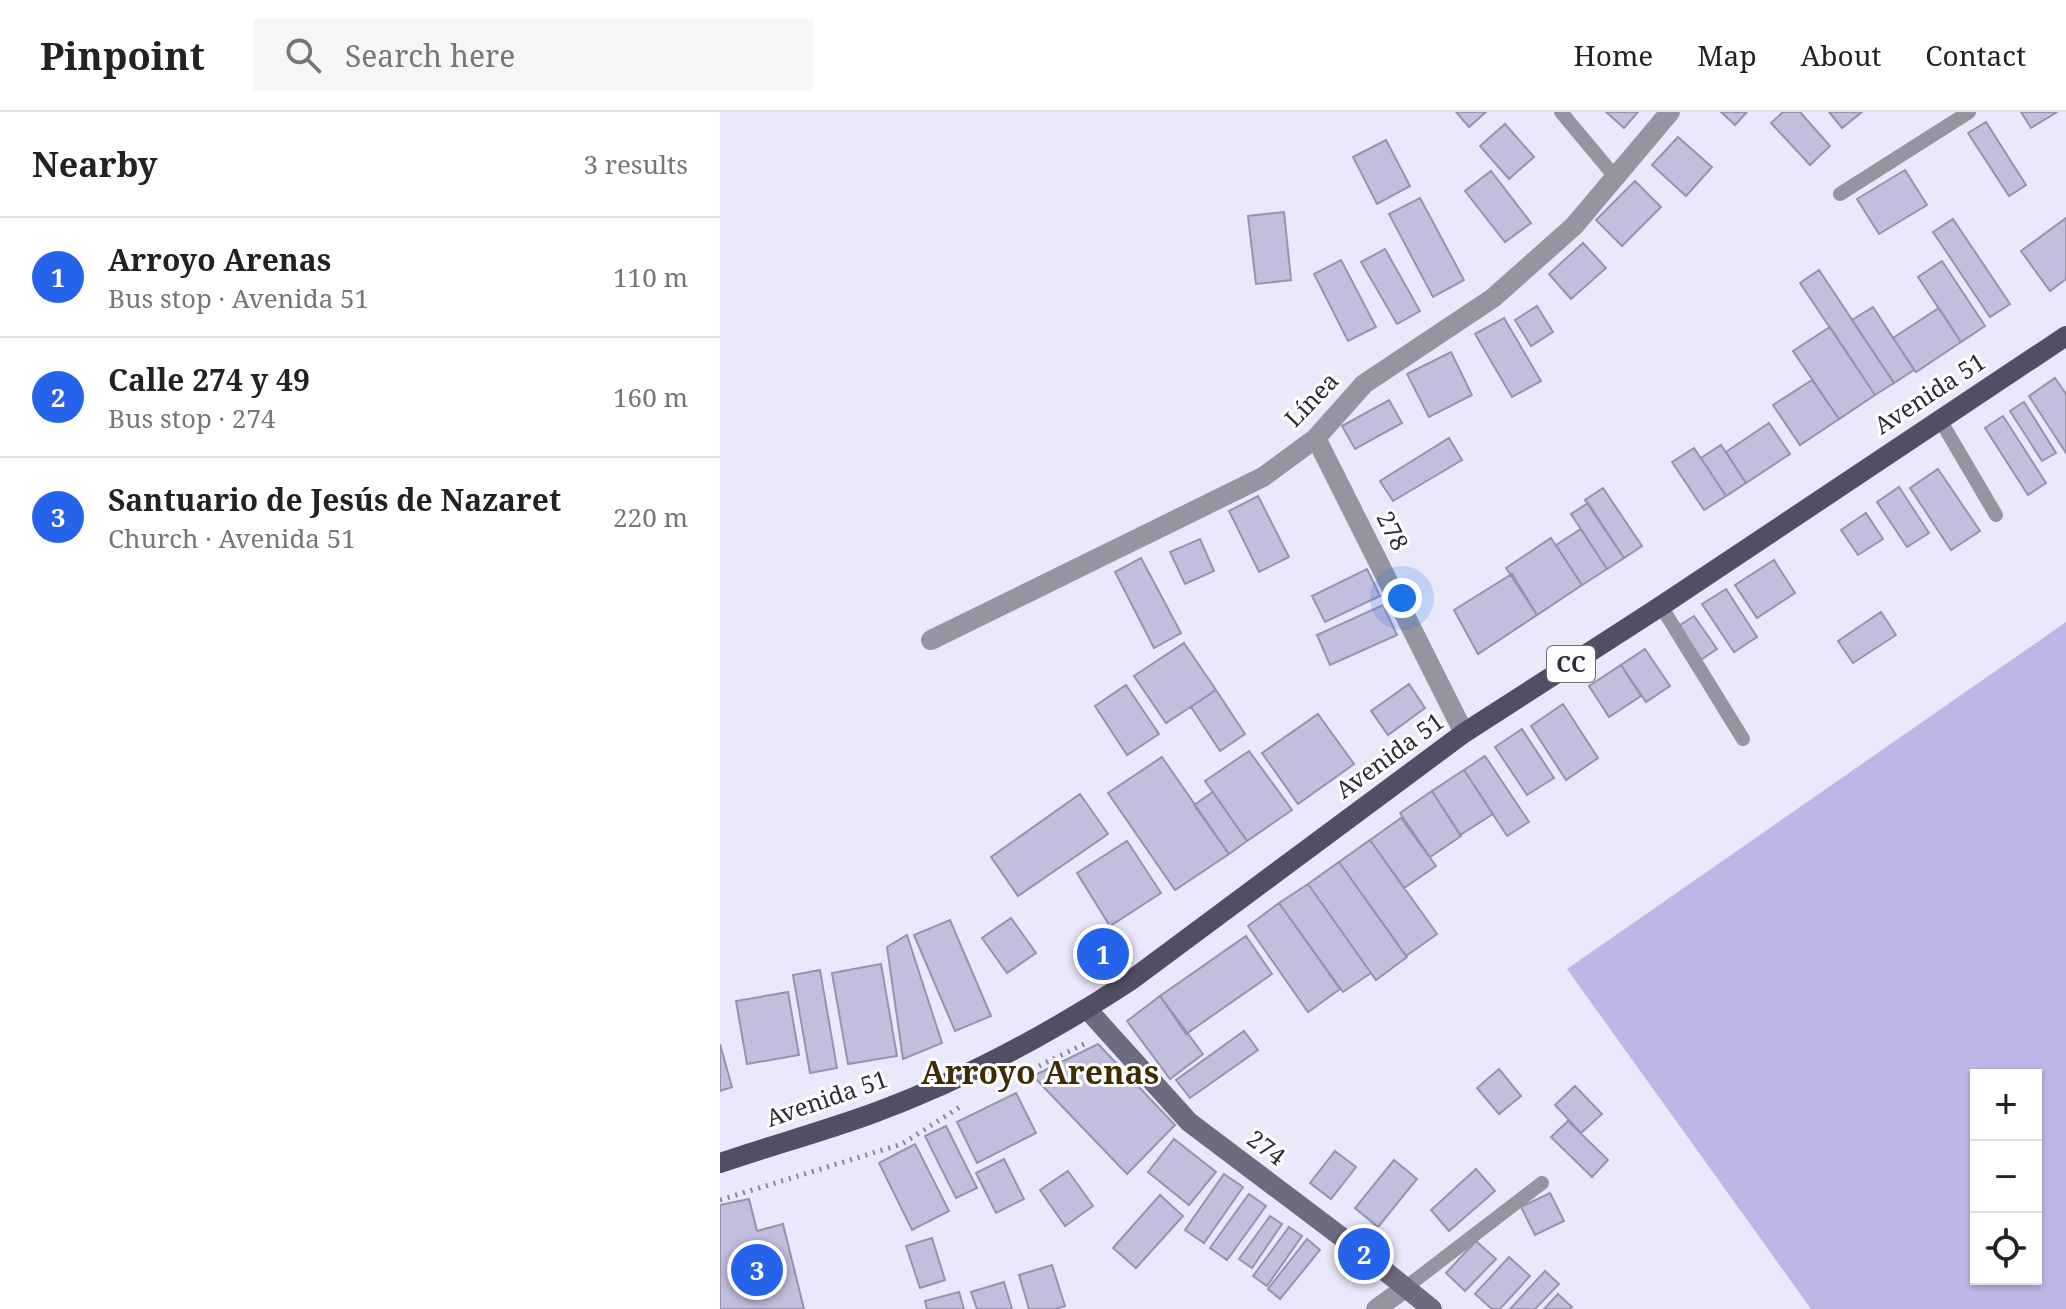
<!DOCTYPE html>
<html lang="en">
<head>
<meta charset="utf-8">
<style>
  :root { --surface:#fff; --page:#f6f6f6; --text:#222; --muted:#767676; --line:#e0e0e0; --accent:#2563eb }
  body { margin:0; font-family:"Noto Serif",serif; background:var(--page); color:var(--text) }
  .controls { position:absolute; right:24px; bottom:24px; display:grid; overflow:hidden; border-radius:0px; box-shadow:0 2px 6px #0004 }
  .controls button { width:72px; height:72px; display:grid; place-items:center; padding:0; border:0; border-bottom:2px solid var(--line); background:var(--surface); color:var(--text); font:40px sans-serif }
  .you { position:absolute; left:682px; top:486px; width:28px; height:28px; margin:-20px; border:6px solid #fff; border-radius:50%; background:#1a73e8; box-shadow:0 0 0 12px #1a73e833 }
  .badge { display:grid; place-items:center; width:52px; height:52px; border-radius:50%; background:var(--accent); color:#fff; font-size:26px; font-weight:700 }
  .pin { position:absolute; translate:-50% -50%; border:4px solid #fff; box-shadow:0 2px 8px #0006 }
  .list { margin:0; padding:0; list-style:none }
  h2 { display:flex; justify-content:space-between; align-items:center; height:104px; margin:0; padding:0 32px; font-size:34px }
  h2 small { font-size:26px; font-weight:400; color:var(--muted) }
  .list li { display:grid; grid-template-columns:52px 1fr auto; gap:24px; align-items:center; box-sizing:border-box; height:120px; padding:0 32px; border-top:2px solid var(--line) }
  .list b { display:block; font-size:30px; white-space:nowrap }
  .list p { margin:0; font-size:26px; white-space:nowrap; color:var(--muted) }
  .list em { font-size:26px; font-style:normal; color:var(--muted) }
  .icon { flex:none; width:44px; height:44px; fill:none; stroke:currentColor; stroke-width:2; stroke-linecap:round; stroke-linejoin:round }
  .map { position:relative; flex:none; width:1346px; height:1197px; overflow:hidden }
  header { display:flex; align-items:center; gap:48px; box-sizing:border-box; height:112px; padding:0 40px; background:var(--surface); border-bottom:2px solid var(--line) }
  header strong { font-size:38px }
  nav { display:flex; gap:44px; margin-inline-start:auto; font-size:28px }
  .search { width:560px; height:72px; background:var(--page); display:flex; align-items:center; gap:20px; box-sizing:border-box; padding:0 28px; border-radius:0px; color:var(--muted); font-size:30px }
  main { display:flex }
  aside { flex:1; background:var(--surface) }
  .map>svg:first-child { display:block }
</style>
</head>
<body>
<header>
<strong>Pinpoint</strong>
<div class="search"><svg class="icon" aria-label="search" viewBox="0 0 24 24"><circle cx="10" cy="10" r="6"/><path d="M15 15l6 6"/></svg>Search here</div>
<nav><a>Home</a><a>Map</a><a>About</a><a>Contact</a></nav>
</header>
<main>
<aside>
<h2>Nearby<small>3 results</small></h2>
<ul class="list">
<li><span class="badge">1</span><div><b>Arroyo Arenas</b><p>Bus stop · Avenida 51</p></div><em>110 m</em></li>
<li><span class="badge">2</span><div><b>Calle 274 y 49</b><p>Bus stop · 274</p></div><em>160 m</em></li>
<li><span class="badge">3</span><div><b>Santuario de Jesús de Nazaret</b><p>Church · Avenida 51</p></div><em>220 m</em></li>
</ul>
</aside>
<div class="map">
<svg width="1346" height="1197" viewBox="0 0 1346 1197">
  <rect width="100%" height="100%" fill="#eae8fb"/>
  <!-- green -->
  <path fill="#bdb7e7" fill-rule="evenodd" d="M1346 510V1197H1091L847 857ZM1256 963H1316V1167H1256Z"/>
  <!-- building -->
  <path fill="#c2bfde" stroke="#9693b1" stroke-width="2" d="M736 0H766L749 15Z
    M886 0H918L904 16Z
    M1001 0H1027L1015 13Z
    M1063 0H1080L1110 34 1090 53 1051 11Z
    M1109 0H1142L1122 16Z
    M1301 0H1337L1311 16Z
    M1266 10 1306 73 1289 84 1248 21Z
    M785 12 814 45 789 67 760 34Z
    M958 25 992 55 966 84 932 53Z
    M666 28 690 74 657 92 633 45Z
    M1185 58 1207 93 1159 122 1137 87Z
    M771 59 811 111 785 130 745 79Z
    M915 69 941 95 902 134 876 108Z
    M700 86 744 168 713 185 669 102Z
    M564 100 571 168 536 172 528 104Z
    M1346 106V167L1330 179 1301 139Z
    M1233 107 1290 192 1270 205 1213 120Z
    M863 131 886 156 851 187 829 162Z
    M665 137 700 199 677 212 641 150Z
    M621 148 656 215 628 229 594 162Z
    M1222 149 1265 214 1241 230 1198 165Z
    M1099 158 1174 271 1155 283 1080 171Z
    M817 194 833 220 811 234 795 208Z
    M1153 195 1194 258 1174 271 1132 208Z
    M1219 196 1241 230 1196 260 1173 226Z
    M784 206 821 269 792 285 755 222Z
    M1110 215 1155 283 1119 307 1073 239Z
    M731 240 752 283 709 305 687 262Z
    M1335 266 1346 282V341L1309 284Z
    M1092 268 1119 307 1080 333 1053 293Z
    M669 288 682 311 635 337 622 314Z
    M1304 290 1336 341 1322 349 1290 299Z
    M1283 304 1326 371 1308 383 1265 316Z
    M1049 311 1070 342 1026 371 1006 340Z
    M729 326 742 348 673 389 660 369Z
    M1001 333 1026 371 1006 384 981 346Z
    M974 336 1006 384 984 398 952 350Z
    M1218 357 1260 419 1231 438 1190 376Z
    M1179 375 1209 421 1187 435 1157 390Z
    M883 376 922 434 904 446 865 388Z
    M538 384 569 445 539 460 509 399Z
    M868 391 904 446 887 457 851 402Z
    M1146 401 1163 427 1138 443 1121 418Z
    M861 417 887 457 862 473 836 433Z
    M831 426 862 473 817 503 786 456Z
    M480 427 494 459 465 472 450 440Z
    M421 446 461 521 434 536 395 460Z
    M1054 448 1075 481 1037 506 1015 473Z
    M647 457 660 484 605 510 592 484Z
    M792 462 817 503 758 542 734 498Z
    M1006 477 1037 525 1014 540 982 492Z
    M663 493 677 523 610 553 597 523Z
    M1161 500 1176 523 1133 551 1118 529Z
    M974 504 997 537 979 549 957 515Z
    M464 531 496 578 446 611 414 564Z
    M925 537 950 574 926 590 901 553Z
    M901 553 921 584 889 605 869 574Z
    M689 572 705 596 668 623 651 599Z
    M406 573 439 622 407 643 375 594Z
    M496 578 525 622 500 639 471 595Z
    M843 592 878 646 846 668 811 614Z
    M598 602 634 652 578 692 542 641Z
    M802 617 834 666 807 683 775 635Z
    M529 639 572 698 527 729 485 669Z
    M765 644 809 710 787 724 744 658Z
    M442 645 509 742 455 778 388 681Z
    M744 658 773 702 740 723 712 679Z
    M712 679 741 724 710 745 680 701Z
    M493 680 527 729 509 742 474 693Z
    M360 682 388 722 298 784 271 745Z
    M681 706 716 754 684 776 650 728Z
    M650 728 717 822 686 844 619 750Z
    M407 729 441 781 390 814 357 761Z
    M619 750 687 845 656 868 588 772Z
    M588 772 651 861 623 880 559 791Z
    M559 791 620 877 588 900 528 814Z
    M291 806 316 841 287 861 262 826Z
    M230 808 271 904 235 919 194 823Z
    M187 823 222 931 183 947 167 835Z
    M526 824 552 862 466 922 440 884Z
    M161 852 177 944 128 952 112 861Z
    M100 858 117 956 90 961 73 863Z
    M68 880 79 943 27 952 16 889Z
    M440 884 483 942 450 967 407 909Z
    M524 919 538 938 470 986 456 968Z
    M0 932 12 975 0 979Z
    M378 932 455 1013 407 1062 313 964Z
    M779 957 801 984 779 1002 757 976Z
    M855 974 882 1002 861 1021 835 993Z
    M296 981 316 1021 257 1051 237 1010Z
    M848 1009 888 1048 872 1065 831 1025Z
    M226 1014 257 1076 236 1086 205 1024Z
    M454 1027 496 1060 469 1093 428 1060Z
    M195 1032 229 1099 192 1118 159 1051Z
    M615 1039 636 1055 611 1087 590 1071Z
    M284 1047 304 1087 276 1101 256 1061Z
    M674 1048 697 1067 658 1115 635 1096Z
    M756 1057 775 1079 729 1119 711 1098Z
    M348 1059 373 1094 345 1114 320 1078Z
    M504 1062 523 1075 484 1131 465 1118Z
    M830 1081 844 1109 815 1123 801 1095Z
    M529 1082 546 1094 507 1148 490 1136Z
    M440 1083 463 1104 416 1156 393 1136Z
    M29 1087 37 1119 63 1112 84 1197H0V1093Z
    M550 1104 562 1112 532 1156 519 1147Z
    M569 1115 582 1124 547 1174 533 1164Z
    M212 1126 225 1168 200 1176 186 1134Z
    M587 1127 600 1138 560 1187 548 1177Z
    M756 1129 776 1147 745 1179 726 1161Z
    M789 1145 810 1164 780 1197H772L755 1182Z
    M332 1153 345 1194 335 1197H309L299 1163Z
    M825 1159 839 1172 815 1197H790Z
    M284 1170 292 1197H257L251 1180Z
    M239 1180 244 1197H207L205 1189Z
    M838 1182 852 1195 849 1197H824Z"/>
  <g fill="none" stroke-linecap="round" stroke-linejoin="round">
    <!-- path -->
    <path stroke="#878695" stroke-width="5" stroke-dasharray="2 6" stroke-linecap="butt" d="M319 954 368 930
      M0 1088 182 1032 243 993"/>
    <!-- lane -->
    <path stroke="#9594a1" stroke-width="14" d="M841 0 896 66
      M1120 82 1249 0
      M1219 306 1276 403
      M941 494 1023 627
      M685 1176 822 1071"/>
    <!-- street -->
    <path stroke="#9594a1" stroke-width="20" d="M596 326 744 621
      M211 528 543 365 596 326 644 272 773 186 854 114 950 0
      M656 1197 685 1176"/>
    <!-- secondary -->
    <path stroke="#6d6b7e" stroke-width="20" d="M367 897 469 1010 644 1142 712 1197"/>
    <!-- primary -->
    <path stroke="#514e65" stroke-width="20" d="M0 1051C50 1034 101 1020 151 1002 242 969 329 922 410 869L744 621 941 494 1346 224"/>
  </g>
  <g text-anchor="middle" stroke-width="6" stroke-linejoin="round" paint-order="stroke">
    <!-- shield labels -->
    <rect fill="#fff" stroke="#6b6b73" stroke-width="2" x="827" y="534" width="48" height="36" rx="6"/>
    <g font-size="22" font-weight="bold" fill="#2c2b37">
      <text x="851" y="560">CC</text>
    </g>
    <!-- street labels -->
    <g font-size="24" fill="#2c2b37" stroke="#fff">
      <text transform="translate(1210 282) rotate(-33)" y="8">Avenida 51</text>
      <text transform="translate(592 288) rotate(-46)" y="8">Línea</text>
      <text transform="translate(672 419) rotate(63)" y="8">278</text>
      <text transform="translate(670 644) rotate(-36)" y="8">Avenida 51</text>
      <text transform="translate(107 987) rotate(-19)" y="8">Avenida 51</text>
      <text transform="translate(546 1036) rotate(37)" y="8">274</text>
    </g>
    <!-- district labels -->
    <g font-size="32" font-weight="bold" fill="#402c04" stroke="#fff">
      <text x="320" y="972">Arroyo Arenas</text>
    </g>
  </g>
</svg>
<div class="controls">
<button>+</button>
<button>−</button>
<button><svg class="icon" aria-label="locate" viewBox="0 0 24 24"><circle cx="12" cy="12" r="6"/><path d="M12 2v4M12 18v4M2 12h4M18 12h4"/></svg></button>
</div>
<div class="you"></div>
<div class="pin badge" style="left:383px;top:842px">1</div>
<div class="pin badge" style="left:644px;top:1142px">2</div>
<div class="pin badge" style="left:37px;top:1158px">3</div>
</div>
</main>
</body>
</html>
